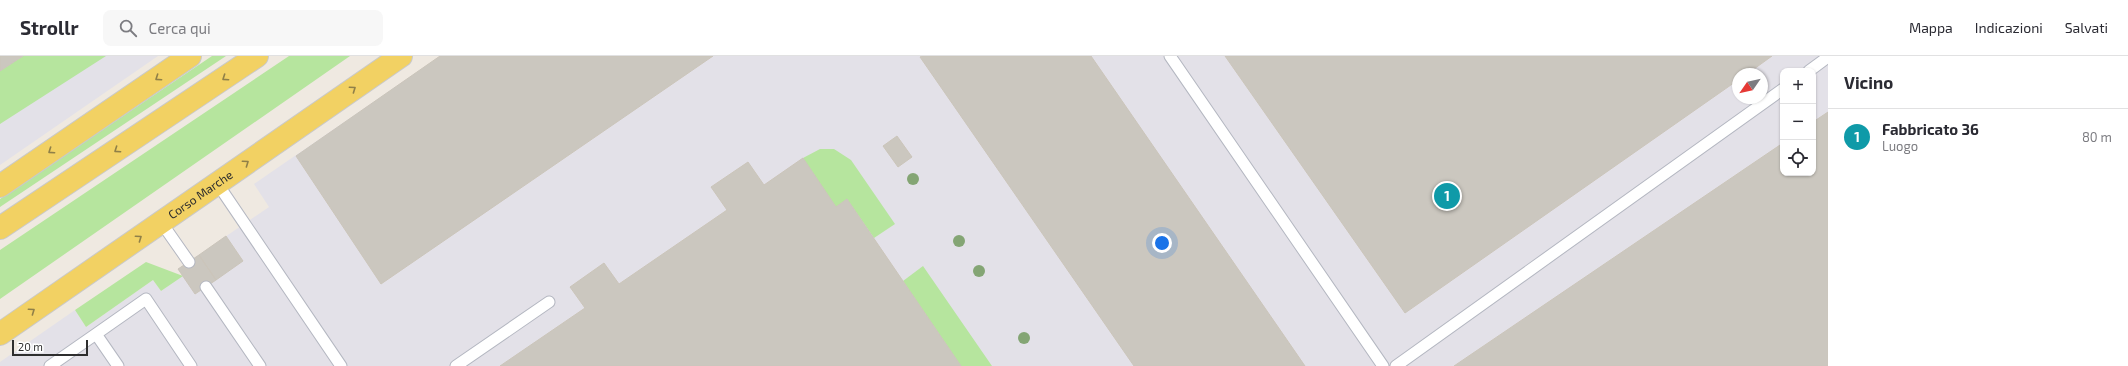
<!DOCTYPE html>
<html lang="it">
<head>
<meta charset="utf-8">
<style>
  :root { --surface:#fff; --page:#f7f7f7; --text:#2b2b33; --muted:#7c7c81; --line:#e1e1e2; --accent:#4264fb }
  body { margin:0; font-family:"Exo 2",sans-serif; background:var(--page); color:var(--text) }
  .controls { position:absolute; right:12px; top:12px; display:grid; overflow:hidden; border-radius:8px; box-shadow:0 1px 3px #0004 }
  .controls button { width:36px; height:36px; display:grid; place-items:center; padding:0; border:0; border-bottom:1px solid var(--line); background:var(--surface); color:var(--text); font:20px sans-serif }
  .compass { position:absolute; left:1732px; top:12px; width:36px; height:36px; border-radius:50%; background:var(--surface); box-shadow:0 1px 3px #0004; rotate:236deg }
  .scale { position:absolute; left:12px; bottom:10px; width:76px; box-sizing:border-box; padding-left:4px; border:2px solid #2e2e2e; border-top:0; font-size:11px; line-height:14px; white-space:nowrap; color:#2e2e2e; -webkit-text-stroke:3px #fff; paint-order:stroke }
  .you { position:absolute; left:1162px; top:187px; width:14px; height:14px; margin:-10px; border:3px solid #fff; border-radius:50%; background:#1a73e8; box-shadow:0 0 0 6px #1a73e833 }
  .badge { display:grid; place-items:center; width:26px; height:26px; border-radius:50%; background:var(--accent); color:#fff; font-size:13px; font-weight:700 }
  .pin { position:absolute; translate:-50% -50%; border:2px solid #fff; box-shadow:0 1px 4px #0006 }
  .list { margin:0; padding:0; list-style:none }
  h2 { display:flex; justify-content:space-between; align-items:center; height:52px; margin:0; padding:0 16px; font-size:17px }
  h2 small { font-size:13px; font-weight:400; color:var(--muted) }
  .list li { display:grid; grid-template-columns:26px 1fr auto; gap:12px; align-items:center; box-sizing:border-box; height:56px; padding:0 16px; border-top:1px solid var(--line) }
  .list b { display:block; font-size:15px; white-space:nowrap }
  .list p { margin:0; font-size:13px; white-space:nowrap; color:var(--muted) }
  .list em { font-size:13px; font-style:normal; color:var(--muted) }
  .icon { flex:none; width:22px; height:22px; fill:none; stroke:currentColor; stroke-width:2; stroke-linecap:round; stroke-linejoin:round }
  .map { position:relative; flex:none; width:1828px; height:310px; overflow:hidden }
  header { display:flex; align-items:center; gap:24px; box-sizing:border-box; height:56px; padding:0 20px; background:var(--surface); border-bottom:1px solid var(--line) }
  header strong { font-size:19px }
  nav { display:flex; gap:22px; margin-inline-start:auto; font-size:14px }
  .search { width:280px; height:36px; background:var(--page); display:flex; align-items:center; gap:10px; box-sizing:border-box; padding:0 14px; border-radius:8px; color:var(--muted); font-size:15px }
  main { display:flex }
  aside { flex:1; background:var(--surface) }
  .map>svg:first-child { display:block }
</style>
</head>
<body>
<header>
<strong>Strollr</strong>
<div class="search"><svg class="icon" aria-label="search" viewBox="0 0 24 24"><circle cx="10" cy="10" r="6"/><path d="M15 15l6 6"/></svg>Cerca qui</div>
<nav><a>Mappa</a><a>Indicazioni</a><a>Salvati</a></nav>
</header>
<main>
<div class="map">
<svg width="1828" height="310" viewBox="0 0 1828 310">
  <rect width="100%" height="100%" fill="#efe9e1"/>
  <!-- industrial -->
  <path fill="#e3e1e8" fill-rule="evenodd" d="M0 0H158L0 109Z
    M440 0H1828V310H0V306L75 254 86 271 153 224 161 235 183 219 178 213 269 151 254 128ZM1783 15H1813V117H1783ZM1738 18H1762V42H1738Z"/>
  <!-- green -->
  <path fill="#b6e59e" d="M23 0H106L0 68V15Z
    M212 0H226L0 151V143Z
    M289 0H350L0 243V194Z
    M820 93H834L851 104 895 168 874 182 847 143 836 151 803 102Z
    M146 206 183 220 161 235 153 224 86 271 75 254Z
    M923 210 992 310H961L903 225Z"/>
  <!-- building -->
  <path fill="#cbc7bf" stroke="#cbc5ba" d="M0 0H23L0 15Z
    M440 0H713L381 228 296 100Z
    M922 0H1091L1305 310H1134L920 1Z
    M1225 0H1772L1747 18H1738V24L1405 257Z
    M1828 56V310H1454L1783 87V117H1813V66Z
    M897 80 912 101 898 111 883 90Z
    M803 102 836 151 847 143 961 310H500L585 252 570 231 604 207 619 228 727 154 711 131 748 106 764 129Z
    M226 180 243 205 216 224 199 199Z
    M199 199 216 224 195 238 178 213Z"/>
  <g fill="none" stroke-linecap="round" stroke-linejoin="round">
    <!-- lane casing -->
    <g stroke="#b4b7c1" stroke-width="13">
      <path id="lane" d="M1170 0 1383 310
        M1809 15 1828 1
        M217 127 341 310
        M161 166 189 206
        M206 231 260 310
        M96 278 146 243 191 310
        M50 310 96 278 118 310
        M456 310 549 246
        M1396 310 1783 33"/>
    </g>
    <!-- primary casing -->
    <g stroke="#c9c9c9" stroke-width="24">
      <g id="primary">
        <path d="M0 130 190 0"/>
        <path d="M0 172 257 0"/>
        <path id="s1" d="M0 278 401 0"/>
      </g>
    </g>
    <!-- lane -->
    <use href="#lane" stroke="#fff" stroke-width="11"/>
    <!-- primary -->
    <use href="#primary" stroke="#f2d163" stroke-width="22"/>
  </g>
  <!-- trees -->
  <g fill="#84a574">
    <circle cx="913" cy="123" r="6"/>
    <circle cx="959" cy="185" r="6"/>
    <circle cx="979" cy="215" r="6"/>
    <circle cx="1024" cy="282" r="6"/>
  </g>
  <!-- one-way arrows -->
  <defs><path id="oneway-chevron" d="M-2-3.5L2.5 0L-2 3.5" fill="none" stroke-width="1.6" stroke-linecap="round" stroke-linejoin="round"/></defs>
  <g stroke="#908048">
    <use href="#oneway-chevron" transform="translate(158 22) rotate(146)"/>
    <use href="#oneway-chevron" transform="translate(225 22) rotate(146)"/>
    <use href="#oneway-chevron" transform="translate(353 33) rotate(-35)"/>
    <use href="#oneway-chevron" transform="translate(117 94) rotate(146)"/>
    <use href="#oneway-chevron" transform="translate(51 95) rotate(146)"/>
    <use href="#oneway-chevron" transform="translate(246 107) rotate(-35)"/>
    <use href="#oneway-chevron" transform="translate(139 182) rotate(-35)"/>
    <use href="#oneway-chevron" transform="translate(32 255) rotate(-35)"/>
  </g>
  <g text-anchor="middle" stroke-width="4" stroke-linejoin="round" paint-order="stroke">
    <!-- street labels -->
    <g font-size="12" fill="#2e2e2e" stroke="#fff">
      <text dy="4" stroke="none"><textPath href="#s1" startOffset="244">Corso Marche</textPath></text>
    </g>
  </g>
</svg>
<div class="controls">
<button>+</button>
<button>−</button>
<button><svg class="icon" aria-label="locate" viewBox="0 0 24 24"><circle cx="12" cy="12" r="6"/><path d="M12 2v4M12 18v4M2 12h4M18 12h4"/></svg></button>
</div>
<svg class="compass" viewBox="-18 -18 36 36"><path d="M0-13l5 13h-10z" fill="#e53935"/><path d="M0 13l5-13h-10z" fill="#7c7c81"/></svg>
<div class="scale">20 m</div>
<div class="you"></div>
<div class="pin badge" style="left:1447px;top:140px;background:#0f9aa8">1</div>
</div>
<aside>
<h2>Vicino<small></small></h2>
<ul class="list">
<li><span class="badge" style="background:#0f9aa8">1</span><div><b>Fabbricato 36</b><p>Luogo</p></div><em>80 m</em></li>
</ul>
</aside>
</main>
</body>
</html>
